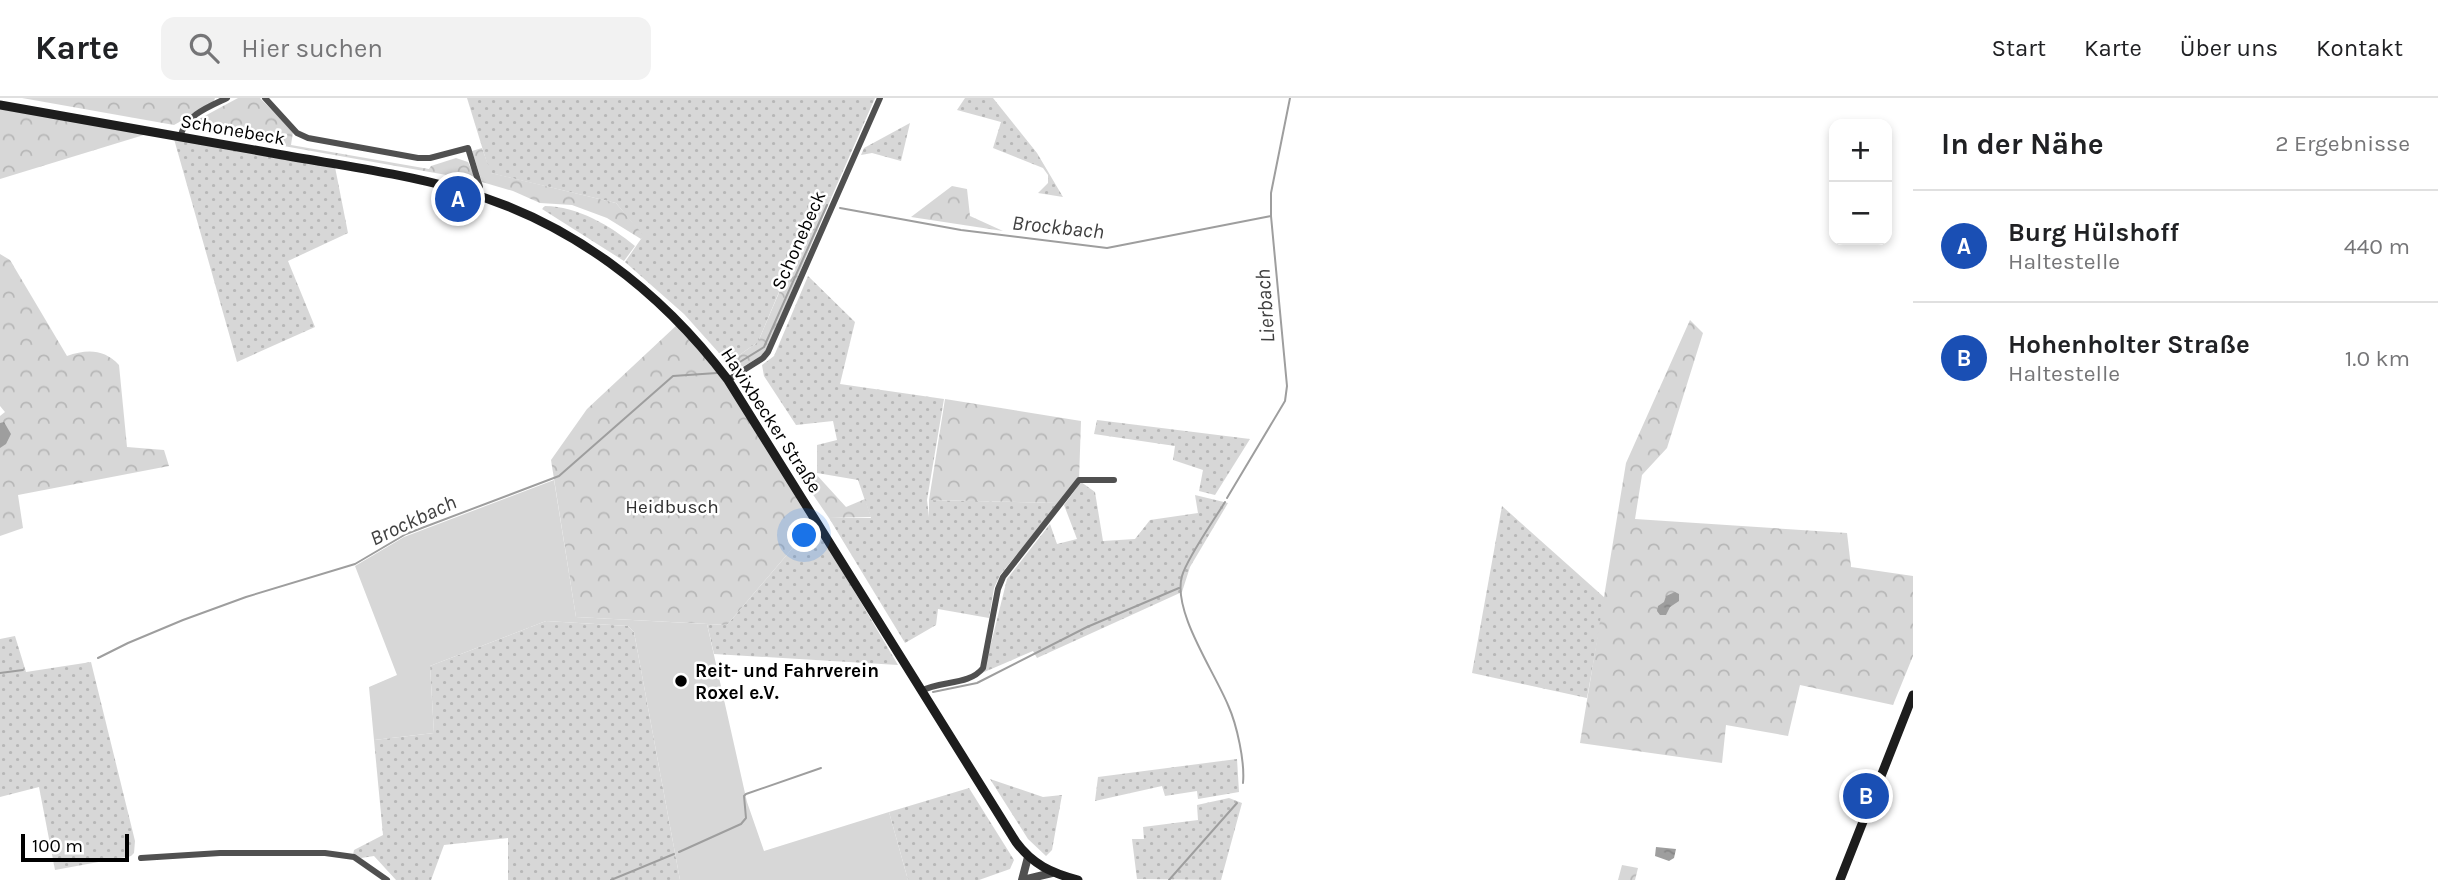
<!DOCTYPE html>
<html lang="de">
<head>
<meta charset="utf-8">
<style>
  :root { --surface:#fff; --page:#f2f2f2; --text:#202124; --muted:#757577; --line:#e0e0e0; --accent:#000 }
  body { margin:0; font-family:Karla,sans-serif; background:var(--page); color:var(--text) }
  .controls { position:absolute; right:21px; top:21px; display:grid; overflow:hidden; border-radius:14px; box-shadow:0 4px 10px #0003 }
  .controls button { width:63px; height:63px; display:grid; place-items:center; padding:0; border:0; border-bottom:2px solid var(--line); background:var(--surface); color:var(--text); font:35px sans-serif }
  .scale { position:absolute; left:21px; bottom:18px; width:108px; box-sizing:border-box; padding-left:7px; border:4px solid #000; border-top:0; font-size:19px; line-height:24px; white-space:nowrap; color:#000; -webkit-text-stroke:5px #fff; paint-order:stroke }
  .you { position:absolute; left:805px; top:438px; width:24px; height:24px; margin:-18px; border:5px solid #fff; border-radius:50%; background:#1a73e8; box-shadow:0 0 0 10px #1a73e833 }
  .badge { display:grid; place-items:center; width:46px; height:46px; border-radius:50%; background:var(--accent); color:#fff; font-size:23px; font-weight:700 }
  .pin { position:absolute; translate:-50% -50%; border:4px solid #fff; box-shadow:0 2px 7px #0006 }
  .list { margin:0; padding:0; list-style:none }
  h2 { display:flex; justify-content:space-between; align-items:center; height:91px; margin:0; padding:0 28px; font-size:30px }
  h2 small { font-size:23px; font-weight:400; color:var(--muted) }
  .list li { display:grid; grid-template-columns:46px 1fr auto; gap:21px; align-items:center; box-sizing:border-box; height:112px; padding:0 28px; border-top:2px solid var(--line) }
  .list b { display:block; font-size:26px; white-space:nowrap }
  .list p { margin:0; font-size:23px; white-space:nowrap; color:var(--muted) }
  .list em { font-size:23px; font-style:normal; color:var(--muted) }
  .icon { flex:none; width:38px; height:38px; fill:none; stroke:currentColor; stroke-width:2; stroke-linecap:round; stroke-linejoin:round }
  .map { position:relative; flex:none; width:1913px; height:782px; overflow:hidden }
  header { display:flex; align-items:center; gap:42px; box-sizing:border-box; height:98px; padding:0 35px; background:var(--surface); border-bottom:2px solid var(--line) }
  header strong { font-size:33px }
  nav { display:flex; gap:38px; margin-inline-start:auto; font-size:24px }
  .search { width:490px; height:63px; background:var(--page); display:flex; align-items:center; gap:18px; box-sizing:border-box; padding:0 24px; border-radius:14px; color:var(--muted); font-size:26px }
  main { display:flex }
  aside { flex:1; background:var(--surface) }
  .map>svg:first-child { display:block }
</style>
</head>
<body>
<header>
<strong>Karte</strong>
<div class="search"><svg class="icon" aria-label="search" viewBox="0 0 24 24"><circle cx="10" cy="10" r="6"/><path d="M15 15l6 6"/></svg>Hier suchen</div>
<nav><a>Start</a><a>Karte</a><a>Über uns</a><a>Kontakt</a></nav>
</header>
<main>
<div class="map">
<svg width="1913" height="782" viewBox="0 0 1913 782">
  <defs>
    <pattern id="grass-dots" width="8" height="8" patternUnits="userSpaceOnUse" patternTransform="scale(1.75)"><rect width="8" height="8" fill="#d7d7d7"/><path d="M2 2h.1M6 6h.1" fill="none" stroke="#b7b7b7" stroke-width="1.8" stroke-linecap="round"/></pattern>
    <pattern id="forest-crowns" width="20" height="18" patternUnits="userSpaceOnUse" patternTransform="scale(1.75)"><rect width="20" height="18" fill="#d7d7d7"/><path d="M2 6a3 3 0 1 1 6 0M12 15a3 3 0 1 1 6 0" fill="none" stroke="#b7b7b7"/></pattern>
    <pattern id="water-ripples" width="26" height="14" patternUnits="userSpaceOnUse" patternTransform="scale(1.75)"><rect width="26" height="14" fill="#9e9e9e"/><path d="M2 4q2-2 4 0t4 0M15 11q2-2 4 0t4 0" fill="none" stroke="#868686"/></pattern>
  </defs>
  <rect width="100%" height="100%" fill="#fff"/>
  <!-- grass -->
  <path fill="url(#grass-dots)" d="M467 0H875L832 98 818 101 758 244 728 265 684 216 625 164 643 138 616 105 490 75Z
    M965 0H993L1037 55 1063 99 1038 95 1048 85V77L1043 70 993 50 1001 24 957 12Z
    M910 25 901 63 872 55 861 57 864 50Z
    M174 41 335 69 348 135 288 163 315 229 237 264Z
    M545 108C577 108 611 128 635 148L624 163 542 111Z
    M808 178 855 224 840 286 944 301 927 402 929 419V402L1059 405 1000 477 994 490 989 520 938 511 936 527 905 545 829 420H871L858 382 817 375V347L837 342 833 323 796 327 764 278 762 267 774 258Z
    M1097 322 1250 341 1215 397 1199 393 1203 372 1173 362 1175 348 1094 336Z
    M1081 384 1095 394 1103 443 1135 441 1150 422 1198 415 1195 397 1228 405 1190 469 1182 494 1037 560 1033 553 982 575 985 570 1007 481 1050 426 1057 446 1077 441 1064 407Z
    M1502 408 1605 500 1587 600 1472 575Z
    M814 425 898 567 714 556 707 526 727 527Z
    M546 523 628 528 634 534 680 782H508V740L444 747 431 782H396L374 758 361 760 353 757 354 752 383 737 374 642 434 635 430 568Z
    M15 538 26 574 91 564 135 743 134 755 131 758 55 772 39 689 0 699V541Z
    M1237 661 1239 694 1198 701 1197 693 1165 698 1162 688 1095 703 1098 679Z
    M990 681 1043 699 1062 697 1052 752 1046 758 1028 741Z
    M969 690 1014 762 1010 771 979 782H908L889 714Z
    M1229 700 1242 705 1221 782 1137 781 1132 741H1144L1143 729 1198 722 1197 707Z"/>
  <!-- forest -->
  <path fill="url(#forest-crowns)" d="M22 0H215L213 5 174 27Z
    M238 0H260L293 34 291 47 429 71 431 68 456 60 468 64 474 77 469 81 188 31V27Z
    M0 11 147 36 0 81Z
    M482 50 491 75 616 105 644 138 641 141 607 120 572 107 540 105 513 93 482 84 472 53Z
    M952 88 967 91 970 118 1003 133 911 119Z
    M832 98 767 251 761 258 734 274 728 265 758 244 819 101Z
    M0 156 10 162 67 258C87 251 104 251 119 267L127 349 164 352 169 368 18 397 23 430 0 438V318L5 314 0 308Z
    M1690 222 1703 235 1667 350 1642 377 1635 421 1847 435 1851 469 1913 478V558L1893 607 1800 587 1788 638 1726 627 1722 665 1580 645 1626 365Z
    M678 226 726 284 814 425 727 527 576 519 551 362 587 311Z
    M945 301 1081 323 1079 382 1059 405 929 402Z
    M815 375 846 409 865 401 871 419 829 420 803 382Z
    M1622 767 1638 770 1635 782H1618Z"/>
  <!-- pitch -->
  <path fill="#d7d7d7" d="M554 382 576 519 707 526 747 704 764 753 889 714 908 782H680L634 534 628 528 546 523 430 568 434 635 374 642 369 589 397 577 355 468 404 439Z"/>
  <!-- water -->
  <path fill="url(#water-ripples)" d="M4 324 11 336 6 346 0 350V325Z
    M1675 494 1679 496V503L1670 509 1666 517H1660L1657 513 1658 508 1664 504 1666 498Z
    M1656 749 1676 751 1674 760 1669 763 1655 758Z"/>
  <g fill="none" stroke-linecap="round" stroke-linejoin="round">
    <!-- stream -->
    <path stroke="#9e9e9e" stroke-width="2" d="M840 110 961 132 1107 150 1271 118
      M735 267 764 249 827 107
      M1227 400 1285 303 1287 288 1271 118V95L1290 0
      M1225 404C1214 422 1187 460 1182 478 1172 513 1214 573 1228 607 1237 627 1245 664 1243 685
      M98 560 128 545 183 522 246 499 355 466 406 436 559 378 673 278 717 275
      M0 575 23 572
      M933 594 977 585 1087 529 1179 490
      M679 754 741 726 746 720 744 698 746 696 821 670
      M611 782 674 756
      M1169 782 1237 705"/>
    <!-- minor -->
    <path stroke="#505050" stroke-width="6" d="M265 0 297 35 308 40 418 60H430L468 50 480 89 478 97
      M180 39C186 17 208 9 227 0
      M728 282 763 260 768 254 880 0
      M921 593C940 582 969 588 983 570L998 491 1003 479 1079 382H1114
      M141 760 220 755H325L354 759 387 782"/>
    <!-- tertiary -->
    <path stroke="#505050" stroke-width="8" d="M1022 782 1028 759
      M1023 782 1052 775"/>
    <!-- secondary -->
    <path stroke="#1d1d1d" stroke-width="9" d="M0 7C92 23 185 40 277 56 338 67 401 75 460 92 570 123 660 192 728 282L1016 744C1032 766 1051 775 1078 782
      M1840 782 1913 597"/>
  </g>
  <!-- markers -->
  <circle fill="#000" stroke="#fff" stroke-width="2.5" cx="681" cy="583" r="7"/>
  <g text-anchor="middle" stroke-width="5" stroke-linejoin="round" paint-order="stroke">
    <!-- street labels -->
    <g font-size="19" fill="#000" stroke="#fff">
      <text transform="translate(233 31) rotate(10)" y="7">Schonebeck</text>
      <text transform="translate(798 142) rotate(-66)" y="7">Schonebeck</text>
      <text transform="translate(772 322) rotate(57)" y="7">Havixbecker Straße</text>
    </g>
    <!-- park labels -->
    <g font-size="19" fill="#2e2e2e" stroke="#fff">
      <text x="672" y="415">Heidbusch</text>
    </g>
    <!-- poi labels -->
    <g font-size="19" font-weight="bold" fill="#000" stroke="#fff" text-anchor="start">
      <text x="695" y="579">Reit- und Fahrverein<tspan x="695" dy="22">Roxel e.V.</tspan></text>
    </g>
    <!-- water labels -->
    <g font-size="21" font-style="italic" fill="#3f3f3f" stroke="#fff">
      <text transform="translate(1058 129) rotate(6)" y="7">Brockbach</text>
      <text transform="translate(1265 208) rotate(-94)" y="7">Lierbach</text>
      <text transform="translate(413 422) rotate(-25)" y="7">Brockbach</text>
    </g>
  </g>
</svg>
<div class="controls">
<button>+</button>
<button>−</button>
</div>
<div class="scale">100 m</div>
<div class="you"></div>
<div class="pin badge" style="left:458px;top:101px;background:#1a4fb4">A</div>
<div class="pin badge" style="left:1866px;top:698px;background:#1a4fb4">B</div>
</div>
<aside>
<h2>In der Nähe<small>2 Ergebnisse</small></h2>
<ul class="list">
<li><span class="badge" style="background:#1a4fb4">A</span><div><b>Burg Hülshoff</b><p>Haltestelle</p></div><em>440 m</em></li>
<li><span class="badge" style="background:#1a4fb4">B</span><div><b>Hohenholter Straße</b><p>Haltestelle</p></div><em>1.0 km</em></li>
</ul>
</aside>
</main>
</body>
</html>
